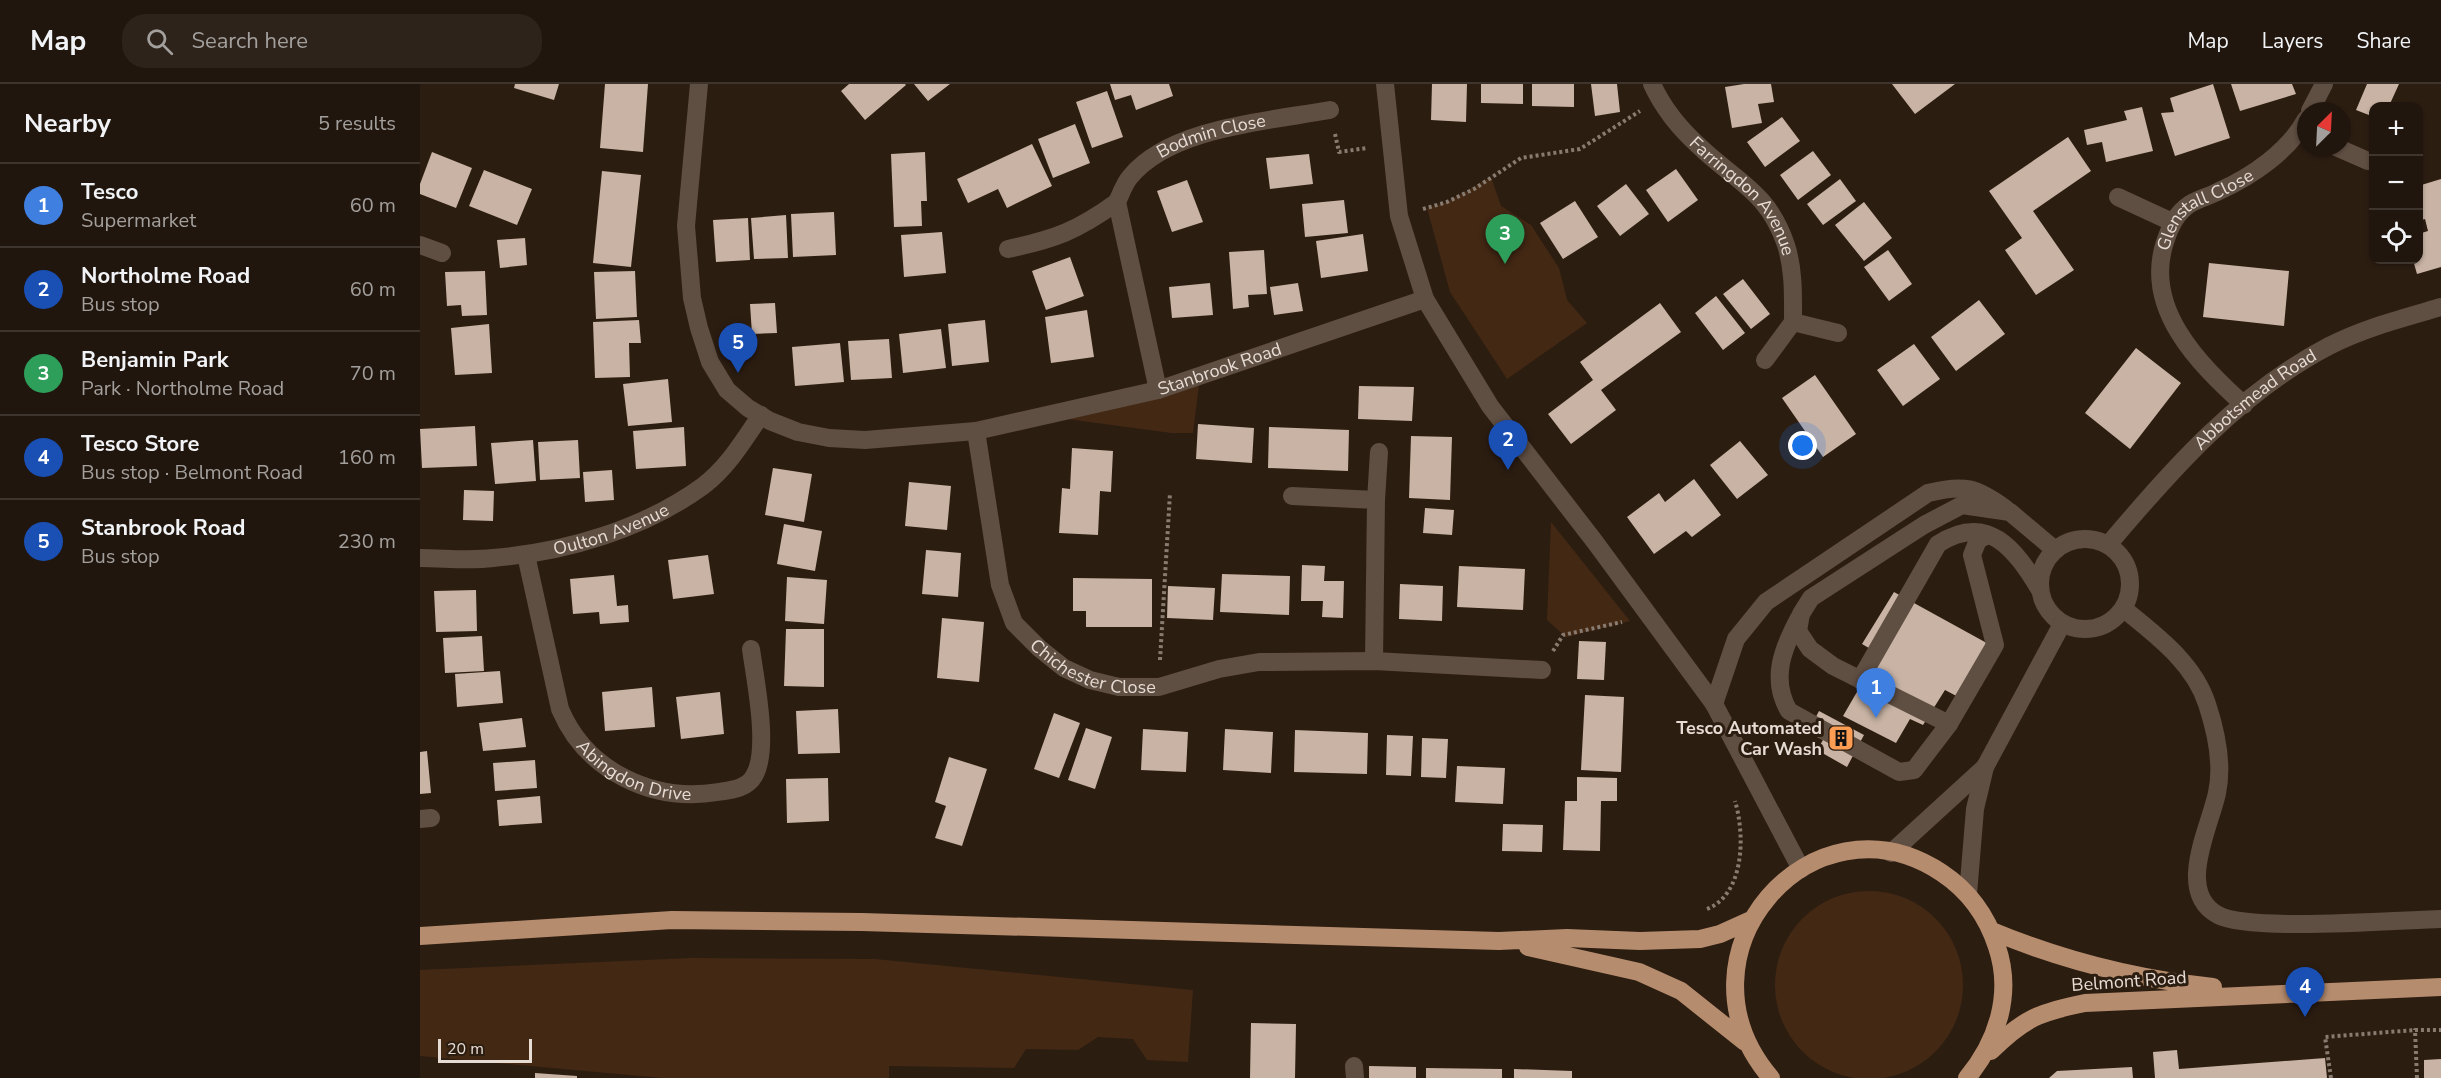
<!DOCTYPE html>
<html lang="en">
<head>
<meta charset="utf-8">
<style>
  :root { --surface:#21160d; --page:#2d231b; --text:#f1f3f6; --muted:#a29f9d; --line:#3e352e; --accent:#2563eb }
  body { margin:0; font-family:"Nunito Sans",sans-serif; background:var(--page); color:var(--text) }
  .controls { position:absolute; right:18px; top:18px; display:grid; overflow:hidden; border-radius:12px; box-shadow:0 2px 4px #0004 }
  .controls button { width:54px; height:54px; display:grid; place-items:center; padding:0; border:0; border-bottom:2px solid var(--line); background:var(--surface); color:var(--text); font:30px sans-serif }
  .compass { position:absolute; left:1877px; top:18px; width:54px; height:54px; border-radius:50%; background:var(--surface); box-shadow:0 2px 4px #0004; rotate:24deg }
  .scale { position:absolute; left:18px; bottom:15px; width:94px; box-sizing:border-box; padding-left:6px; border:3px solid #e7dcd4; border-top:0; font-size:16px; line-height:21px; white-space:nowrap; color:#e7dcd4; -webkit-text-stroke:4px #2c1d11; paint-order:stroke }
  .you { position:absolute; left:1383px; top:362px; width:21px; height:21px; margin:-15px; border:4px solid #fff; border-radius:50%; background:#1a73e8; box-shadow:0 0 0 9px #1a73e833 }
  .badge { display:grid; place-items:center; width:39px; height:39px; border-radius:50%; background:var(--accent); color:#fff; font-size:20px; font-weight:700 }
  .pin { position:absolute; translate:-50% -50px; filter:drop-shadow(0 2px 3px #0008) }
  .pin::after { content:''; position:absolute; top:32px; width:21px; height:18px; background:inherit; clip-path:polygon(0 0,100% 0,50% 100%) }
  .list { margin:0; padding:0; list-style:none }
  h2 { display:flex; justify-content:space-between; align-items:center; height:78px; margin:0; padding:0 24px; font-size:26px }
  h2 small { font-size:20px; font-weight:400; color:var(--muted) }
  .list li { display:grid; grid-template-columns:39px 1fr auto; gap:18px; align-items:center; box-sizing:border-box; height:84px; padding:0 24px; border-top:2px solid var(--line) }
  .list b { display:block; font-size:22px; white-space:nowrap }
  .list p { margin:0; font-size:20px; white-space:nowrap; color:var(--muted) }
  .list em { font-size:20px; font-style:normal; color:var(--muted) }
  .icon { flex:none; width:33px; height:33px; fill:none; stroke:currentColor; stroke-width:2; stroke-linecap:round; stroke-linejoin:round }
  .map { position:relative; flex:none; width:2021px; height:994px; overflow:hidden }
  header { display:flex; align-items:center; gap:36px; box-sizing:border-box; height:84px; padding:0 30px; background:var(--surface); border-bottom:2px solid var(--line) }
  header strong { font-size:28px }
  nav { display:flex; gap:33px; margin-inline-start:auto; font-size:21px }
  .search { width:420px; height:54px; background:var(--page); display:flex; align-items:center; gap:15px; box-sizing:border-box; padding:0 21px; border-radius:24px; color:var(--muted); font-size:22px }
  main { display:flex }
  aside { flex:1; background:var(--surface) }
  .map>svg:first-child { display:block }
</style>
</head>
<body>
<header>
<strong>Map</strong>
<div class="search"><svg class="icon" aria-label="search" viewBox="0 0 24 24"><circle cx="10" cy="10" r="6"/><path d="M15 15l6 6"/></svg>Search here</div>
<nav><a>Map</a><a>Layers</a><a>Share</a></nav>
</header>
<main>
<aside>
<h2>Nearby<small>5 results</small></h2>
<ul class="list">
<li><span class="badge" style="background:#3f7fe0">1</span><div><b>Tesco</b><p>Supermarket</p></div><em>60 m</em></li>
<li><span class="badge" style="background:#1a4fb4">2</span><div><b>Northolme Road</b><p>Bus stop</p></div><em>60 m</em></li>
<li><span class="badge" style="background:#2e9e5b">3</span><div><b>Benjamin Park</b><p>Park · Northolme Road</p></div><em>70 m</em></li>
<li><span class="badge" style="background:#1a4fb4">4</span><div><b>Tesco Store</b><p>Bus stop · Belmont Road</p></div><em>160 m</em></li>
<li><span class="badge" style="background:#1a4fb4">5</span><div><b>Stanbrook Road</b><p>Bus stop</p></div><em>230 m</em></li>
</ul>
</aside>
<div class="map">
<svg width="2021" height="994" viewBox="0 0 2021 994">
  <rect width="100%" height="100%" fill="#2c1d11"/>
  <!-- green -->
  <path fill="#432814" d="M1071 93 1081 122 1111 141 1139 184 1147 216 1167 239 1087 295 1030 208 1007 124 1027 118Z
    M780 292 773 349H751L625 332Z
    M1131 438 1210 537 1146 553 1127 536Z
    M1355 901a94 94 0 1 1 188 0a94 94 0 1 1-188 0Z
    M272 874 455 875 773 906 768 978 727 976 713 955 678 953 658 966 606 965 594 984 469 982V994H242L0 972V886Z"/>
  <!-- building -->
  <path fill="#c8b3a4" d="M95 0H139L134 16 94 4Z
    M185 0H228L223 68 180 64Z
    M429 0H485L486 1 445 36 421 7Z
    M494 0H530L508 17Z
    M690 0H749L753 12 716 26 711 11 695 16Z
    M1012 0H1047L1046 38 1011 36Z
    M1061 0H1103V20L1061 19Z
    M1112 0H1154V23L1112 22Z
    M1171 0H1197L1200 28 1175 32Z
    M1324 0H1351L1354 18 1338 20 1342 39 1312 44 1305 3Z
    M1472 0H1535L1495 30Z
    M1793 0 1810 54 1755 72 1741 29 1754 28 1750 14Z
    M1811 0H1872L1876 10 1820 27Z
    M1947 0H1979L1969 22H1954V33L1936 26Z
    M687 7 703 53 672 64 656 18Z
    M1722 23 1733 67 1686 78 1682 58 1667 61 1664 46 1707 36 1704 27Z
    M1362 33 1380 57 1345 83 1327 58Z
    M655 40 670 79 633 94 618 55Z
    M1648 53 1671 87 1613 127 1654 186 1616 211 1585 166 1602 154 1569 107Z
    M612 60 632 102 587 124 578 105 548 119 537 95Z
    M1393 67 1411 91 1378 116 1360 91Z
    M12 68 52 84 36 124 0 110V100Z
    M505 68 507 117H501L502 142 474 143 471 70Z
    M889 70 893 100 850 105 846 74Z
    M1256 85 1278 116 1248 138 1226 106Z
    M64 86 112 105 97 141 49 122Z
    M182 87 221 91 211 183 173 179Z
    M1420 95 1436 117 1403 141 1387 120Z
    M2021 95V183L1997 190 1993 176H1998V150L2008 147 2005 135 1998 137V102Z
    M767 96 783 138 752 148 737 107Z
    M1206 100 1229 130 1200 152 1177 122Z
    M924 116 928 149 885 153 882 120Z
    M1155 117 1178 153 1143 175 1120 139Z
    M1444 118 1472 154 1444 177 1415 141Z
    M414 128 416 171 373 173 371 130Z
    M366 131 368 174 334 175 331 134Z
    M328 134 330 176 296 178 293 136Z
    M522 148 526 189 484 193 481 151Z
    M943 150 948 187 901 194 896 157Z
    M105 154 107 181 80 184 77 156Z
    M844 166 847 210 828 211 829 223 813 225 809 168Z
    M1468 166 1492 200 1469 217 1444 183Z
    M650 173 664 212 626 226 612 187Z
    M1789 179 1869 187 1864 242 1783 233Z
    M65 187 67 231 42 232 41 221 27 222 25 188Z
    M215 187 217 233 176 235 174 188Z
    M1323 195 1350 230 1331 245 1303 210Z
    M790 199 793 231 752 234 749 203Z
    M878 199 883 227 854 231 850 203Z
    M1296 212 1325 249 1303 266 1275 229Z
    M1559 216 1585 250 1536 287 1511 253Z
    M355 219 357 249 332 250 330 220Z
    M1240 219 1261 248 1181 306 1196 326 1151 360 1128 330 1173 296 1160 278Z
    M667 226 674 273 631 279 625 233Z
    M219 236 221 259H209L210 293 175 294 173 238Z
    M565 236 569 278 532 282 528 240Z
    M69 240 72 289 35 291 31 244Z
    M521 245 526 284 483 289 479 250Z
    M469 255 472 294 431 296 428 257Z
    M420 259 424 298 375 302 372 263Z
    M1494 260 1520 295 1483 322 1457 286Z
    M1716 264 1761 299 1710 365 1665 329Z
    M1395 291 1436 350 1403 373 1362 314Z
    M248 295 252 338 208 342 203 300Z
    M939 302 994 303 992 337 938 335Z
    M778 340 834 344 832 379 776 375Z
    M55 342 57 382 2 384 0 345Z
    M264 343 266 382 216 385 213 347Z
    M849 343 929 346 928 387 848 384Z
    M991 352 1032 353 1030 416 989 414Z
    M113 356 116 397 75 400 71 359Z
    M158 356 160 394 120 396 118 358Z
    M1320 357 1348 391 1317 415 1290 381Z
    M652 364 693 367 691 408 680 407 678 451 639 449 642 404 650 405Z
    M353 384 392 390 384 438 345 431Z
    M192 386 194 416 165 418 163 388Z
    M1274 395 1301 431 1272 453 1266 447 1234 470 1207 433 1239 409 1245 418Z
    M489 398 531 402 527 446 485 442Z
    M44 406 74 407 73 437 43 436Z
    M1005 424 1034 426 1032 451 1003 449Z
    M364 440 402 447 395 487 357 480Z
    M506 466 541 469 538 513 502 510Z
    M288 471 294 510 253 515 248 476Z
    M882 481 905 482 904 497H924L923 534 902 533 903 517H881Z
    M1039 482 1105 485 1103 526 1037 523Z
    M802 490 870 492 869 531 800 528Z
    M194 491 197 522 208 521 209 538 180 540 179 528 153 530 150 495Z
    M367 493 407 496 404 540 365 537Z
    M653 494 732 495V543H666V527H653Z
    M980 500 1023 502 1022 537 979 535Z
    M748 502 795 504 793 536 747 534Z
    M56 506 57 547 16 548 14 507Z
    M1474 508 1574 563 1544 616 1525 606 1503 641 1490 635 1476 659 1423 632 1459 570 1442 560Z
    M522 534 564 538 559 598 517 594Z
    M366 545H404V603L364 602Z
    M62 552 64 587 25 589 23 554Z
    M1159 557 1186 558 1184 596 1157 595Z
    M80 587 83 619 37 623 35 590Z
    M232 603 235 643 185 647 182 608Z
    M300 608 304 650 261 655 256 613Z
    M1165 611 1204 613 1201 688 1161 686Z
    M418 625 420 669 378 670 376 627Z
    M1399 627 1444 651 1427 683 1397 666 1403 656 1388 648Z
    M634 629 660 639 639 694 614 685Z
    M102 634 106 663 63 667 59 639Z
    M666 644 692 653 675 705 648 696Z
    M723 645 768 648 766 688 721 686Z
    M805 645 853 648 851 689 803 686Z
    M875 646 948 649 947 690 874 688Z
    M967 651 993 652 991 692 966 691Z
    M1002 654 1028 655 1026 694 1001 693Z
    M7 667 11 709 0 710V668Z
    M529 673 567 685 542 762 515 754 526 722 515 718Z
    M115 676 117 704 75 707 73 679Z
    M1037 682 1085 684 1083 720 1035 718Z
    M1157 693 1197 694V717H1181L1180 767 1143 766 1145 717H1157Z
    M408 694 409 737 367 739 366 695Z
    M120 712 122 739 79 742 77 716Z
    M1083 740 1123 741 1122 768 1082 767Z
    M831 939 876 940 875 994H830Z
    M1757 966 1759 985 1905 974 1907 994H1735L1733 968Z
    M2021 975V994H2004V976Z
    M949 982 996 983V994H949Z
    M1712 983 1713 994H1629L1637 987Z
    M1006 984 1082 985V994H1006Z
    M1094 985 1152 987V994H1094Z
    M115 989 157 992V994H115Z"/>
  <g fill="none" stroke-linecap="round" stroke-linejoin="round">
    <!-- path -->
    <path stroke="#887b70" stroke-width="4" stroke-dasharray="3 3" stroke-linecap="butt" d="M915 50 919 68 947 64
      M1003 125 1027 118 1054 105 1101 74 1160 65 1220 27
      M1133 567 1143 551 1202 538
      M740 576 750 409
      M1287 825C1325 810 1325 750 1315 717
      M1911 994 1905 953 1995 946
      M1997 994 1995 946H2021"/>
    <!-- minor -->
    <g stroke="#5f4e42" stroke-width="18">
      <path id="s1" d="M279 0 266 142 272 214 279 244 290 278 307 306 328 324 350 337 378 348 409 354 445 356 556 347 738 306 1005 215"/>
      <path d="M965 0 979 132 1005 215 1070 322 1175 458 1294 620 1381 785"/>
      <path id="s2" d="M1232 0C1243 24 1259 44 1279 62 1315 97 1348 107 1366 161 1374 186 1373 212 1373 238L1418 249"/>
      <path d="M1890 27 1904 0"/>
      <path d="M1916 63 1948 77"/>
      <path d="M1698 113 1752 138"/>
      <path d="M0 161 22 169"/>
      <path d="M588 165C635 155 657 147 697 118"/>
      <path d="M1345 276 1373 238"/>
      <path id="s3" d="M738 306 697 118C701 110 704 100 710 93 750 43 850 37 910 26"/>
      <path id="s4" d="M1824 321C1779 280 1723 225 1745 158 1750 143 1756 129 1770 120 1778 115 1790 112 1799 107 1831 93 1869 67 1886 35"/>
      <path id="s5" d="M556 347 580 501 594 539 619 564 644 584 670 596 699 603H739L799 585 839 578 954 577 1122 586"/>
      <path d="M872 412 956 416 954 577"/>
      <path d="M956 416 959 368"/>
      <path d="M1568 451 1558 456 1552 471 1575 561 1529 640 1413 582 1390 565 1378 547 1381 530 1391 514 1504 441 1542 421 1590 428 1635 466"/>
      <circle cx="1665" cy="500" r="45"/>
      <path id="s6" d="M1688 461C1752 385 1819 309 1909 262 1944 244 1983 234 2021 223"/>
      <path id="s7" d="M106 471 140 625C166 687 233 719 298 708 310 706 327 705 334 692 350 666 335 595 331 565"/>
      <path id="s8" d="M0 474C24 474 49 477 73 474 146 468 224 445 283 402 308 383 324 356 341 331"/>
      <path d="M1704 525C1736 551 1774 579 1787 620 1796 647 1803 681 1797 709 1790 743 1755 808 1798 831 1829 848 1979 836 2021 835"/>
      <path d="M1379 534C1363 564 1350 595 1369 627L1479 688 1494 686 1529 640"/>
      <path d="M1440 596 1518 460C1568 428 1595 465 1620 506"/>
      <path d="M1294 620 1316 555 1346 518 1508 409C1544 400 1556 403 1586 425"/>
      <path d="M0 735 11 734"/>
      <path d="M1471 769 1565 683"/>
      <path d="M1548 810 1555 725 1565 683 1642 540"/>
      <path d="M934 982 935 994"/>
    </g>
    <!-- highway -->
    <path stroke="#b68c6e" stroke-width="18" d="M1572 847C1644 877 1716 895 1793 903
      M0 852 252 836 442 838 1079 857 1147 854 1220 857 1280 855 1300 850 1331 836
      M1108 863 1219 888 1261 907 1325 958
      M1571 967C1604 934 1620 928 1665 919L2021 903
      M1351 994C1246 871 1392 703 1522 789 1549 807 1567 832 1577 863 1593 910 1577 958 1547 994"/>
  </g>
  <!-- icons -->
  <defs>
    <g id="building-square" transform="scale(1.35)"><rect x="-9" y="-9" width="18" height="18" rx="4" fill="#fc9d53" stroke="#2c1d11"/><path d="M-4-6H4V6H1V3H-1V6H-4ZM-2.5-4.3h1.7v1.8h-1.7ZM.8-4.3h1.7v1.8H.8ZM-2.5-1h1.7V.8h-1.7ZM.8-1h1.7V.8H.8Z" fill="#111"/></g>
  </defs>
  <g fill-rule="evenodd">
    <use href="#building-square" x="1421" y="654"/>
  </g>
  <g text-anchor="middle" stroke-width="6" stroke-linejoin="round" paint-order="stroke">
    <!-- street labels -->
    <g font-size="18" fill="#e7dcd4" stroke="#2c1d11">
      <text dy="6" stroke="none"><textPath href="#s3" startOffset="314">Bodmin Close</textPath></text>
      <text dy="6" stroke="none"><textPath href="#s2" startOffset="146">Farringdon Avenue</textPath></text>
      <text dy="6" stroke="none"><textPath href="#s4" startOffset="246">Glenstall Close</textPath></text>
      <text dy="6" stroke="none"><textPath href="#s1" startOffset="828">Stanbrook Road</textPath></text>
      <text dy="6" stroke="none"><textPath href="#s6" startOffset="208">Abbotsmead Road</textPath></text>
      <text dy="6" stroke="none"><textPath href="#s8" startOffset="195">Oulton Avenue</textPath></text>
      <text dy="6" stroke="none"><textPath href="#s5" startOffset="291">Chichester Close</textPath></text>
      <text dy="6" stroke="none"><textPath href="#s7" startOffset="260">Abingdon Drive</textPath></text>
      <text transform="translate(1709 897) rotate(-4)" y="6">Belmont Road</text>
    </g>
    <!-- poi labels -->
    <g font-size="18" font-weight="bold" fill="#e7dcd4" stroke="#2c1d11" text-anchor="end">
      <text x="1402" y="650">Tesco Automated<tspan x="1402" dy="21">Car Wash</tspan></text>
    </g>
  </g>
</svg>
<div class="controls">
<button>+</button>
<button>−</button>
<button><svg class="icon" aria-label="locate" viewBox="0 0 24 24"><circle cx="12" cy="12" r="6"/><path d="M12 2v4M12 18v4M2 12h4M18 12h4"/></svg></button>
</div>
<svg class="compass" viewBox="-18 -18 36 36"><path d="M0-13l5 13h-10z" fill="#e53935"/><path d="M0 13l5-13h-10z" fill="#a29f9d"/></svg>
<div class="scale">20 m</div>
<div class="you"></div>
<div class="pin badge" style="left:1456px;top:634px;background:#3f7fe0">1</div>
<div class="pin badge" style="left:1088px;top:386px;background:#1a4fb4">2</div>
<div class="pin badge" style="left:1085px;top:180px;background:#2e9e5b">3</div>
<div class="pin badge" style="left:1885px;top:933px;background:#1a4fb4">4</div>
<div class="pin badge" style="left:318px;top:289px;background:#1a4fb4">5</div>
</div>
</main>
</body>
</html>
